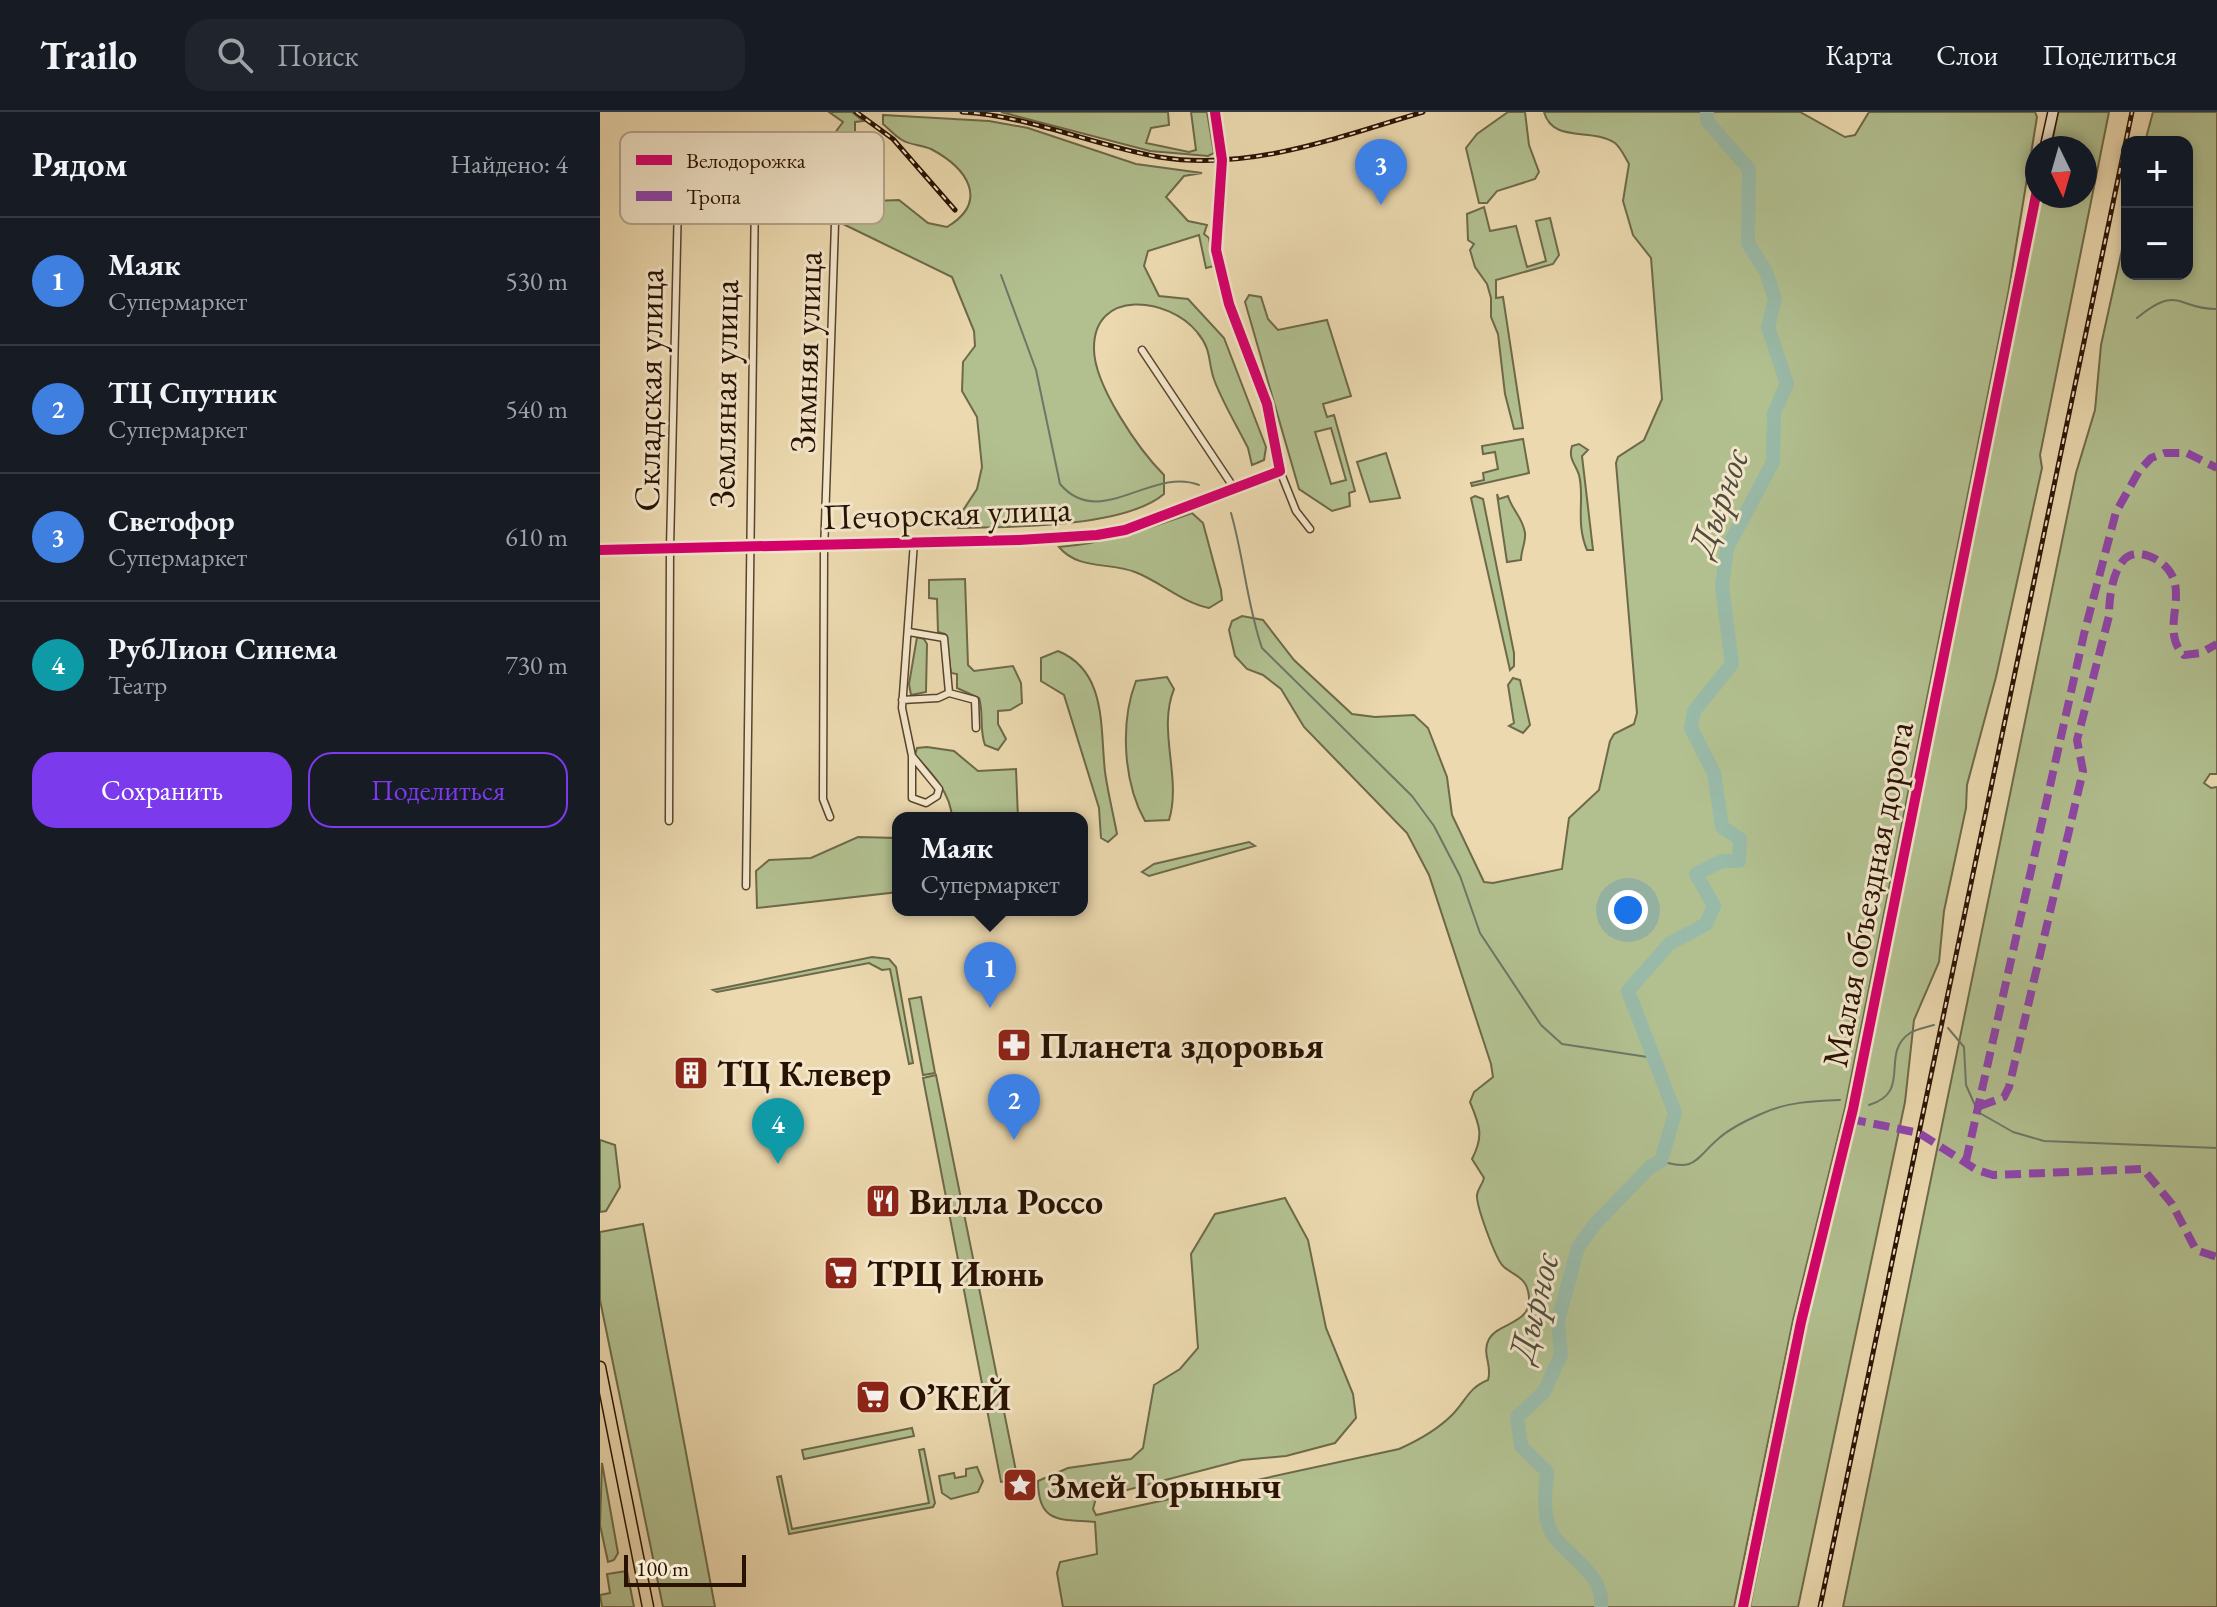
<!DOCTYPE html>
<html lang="ru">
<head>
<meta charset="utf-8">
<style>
  :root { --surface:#171b24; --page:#20242c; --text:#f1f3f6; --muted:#9ea1a6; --line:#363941; --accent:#7c3aed }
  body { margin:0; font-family:"EB Garamond",serif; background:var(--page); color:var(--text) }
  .controls { position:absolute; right:24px; top:24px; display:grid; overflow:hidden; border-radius:16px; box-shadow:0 4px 12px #0003 }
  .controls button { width:72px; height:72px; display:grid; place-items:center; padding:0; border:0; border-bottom:2px solid var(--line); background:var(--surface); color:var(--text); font:40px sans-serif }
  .compass { position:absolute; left:1425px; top:24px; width:72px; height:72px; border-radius:50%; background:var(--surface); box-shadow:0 4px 12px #0003; rotate:175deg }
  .scale { position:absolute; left:24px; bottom:20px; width:122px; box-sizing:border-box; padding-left:8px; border:4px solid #281202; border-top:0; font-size:22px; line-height:28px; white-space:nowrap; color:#281202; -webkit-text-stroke:6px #f3e6cb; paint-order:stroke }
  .you { position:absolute; left:1028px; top:798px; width:28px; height:28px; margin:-20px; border:6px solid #fff; border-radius:50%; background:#1a73e8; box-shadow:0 0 0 12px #1a73e833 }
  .badge { display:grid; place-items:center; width:52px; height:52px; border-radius:50%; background:var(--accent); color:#fff; font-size:26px; font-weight:700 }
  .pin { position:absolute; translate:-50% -66px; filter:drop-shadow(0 2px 4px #0008) }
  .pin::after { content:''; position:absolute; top:42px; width:28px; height:24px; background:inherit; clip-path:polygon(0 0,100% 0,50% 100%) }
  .popup { position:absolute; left:292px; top:700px; width:196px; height:104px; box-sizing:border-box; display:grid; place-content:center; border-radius:16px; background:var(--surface); filter:drop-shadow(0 2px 6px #0005); font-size:26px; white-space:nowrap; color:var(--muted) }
  .popup b { font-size:30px; color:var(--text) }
  .popup::after { content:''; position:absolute; left:50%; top:100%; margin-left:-16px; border:16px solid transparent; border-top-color:var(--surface) }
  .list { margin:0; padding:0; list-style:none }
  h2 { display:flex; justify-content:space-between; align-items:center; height:104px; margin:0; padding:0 32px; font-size:34px }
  h2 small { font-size:26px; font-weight:400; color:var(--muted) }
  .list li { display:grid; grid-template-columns:52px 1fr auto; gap:24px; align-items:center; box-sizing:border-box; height:128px; padding:0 32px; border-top:2px solid var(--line) }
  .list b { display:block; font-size:30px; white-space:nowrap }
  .list p { margin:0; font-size:26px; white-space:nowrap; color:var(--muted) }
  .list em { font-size:26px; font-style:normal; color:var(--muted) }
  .actions { display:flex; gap:16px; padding:24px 32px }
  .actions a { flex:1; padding:18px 0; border:2px solid var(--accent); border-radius:24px; text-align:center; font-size:28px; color:var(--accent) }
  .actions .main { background:var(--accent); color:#fff }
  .icon { flex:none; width:44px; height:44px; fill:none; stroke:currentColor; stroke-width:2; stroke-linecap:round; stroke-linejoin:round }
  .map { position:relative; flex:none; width:1617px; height:1495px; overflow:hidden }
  header { display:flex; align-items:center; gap:48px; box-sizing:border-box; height:112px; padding:0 40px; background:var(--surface); border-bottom:2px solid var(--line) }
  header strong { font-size:38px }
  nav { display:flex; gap:44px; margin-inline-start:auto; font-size:28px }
  .search { width:560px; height:72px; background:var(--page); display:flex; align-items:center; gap:20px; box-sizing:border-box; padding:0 28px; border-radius:24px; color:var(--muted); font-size:30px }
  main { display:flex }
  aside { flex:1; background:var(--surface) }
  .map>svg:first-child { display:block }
</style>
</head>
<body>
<header>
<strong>Trailo</strong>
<div class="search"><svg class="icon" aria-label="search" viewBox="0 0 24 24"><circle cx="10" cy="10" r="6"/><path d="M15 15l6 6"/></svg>Поиск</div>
<nav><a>Карта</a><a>Слои</a><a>Поделиться</a></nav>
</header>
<main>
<aside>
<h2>Рядом<small>Найдено: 4</small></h2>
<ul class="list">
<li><span class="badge" style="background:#3f7fe0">1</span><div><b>Маяк</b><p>Супермаркет</p></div><em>530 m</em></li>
<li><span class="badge" style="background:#3f7fe0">2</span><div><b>ТЦ Спутник</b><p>Супермаркет</p></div><em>540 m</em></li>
<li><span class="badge" style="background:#3f7fe0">3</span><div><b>Светофор</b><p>Супермаркет</p></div><em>610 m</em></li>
<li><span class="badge" style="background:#0f9aa8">4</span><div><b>РубЛион Синема</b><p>Театр</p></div><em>730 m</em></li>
</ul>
<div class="actions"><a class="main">Сохранить</a><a>Поделиться</a></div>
</aside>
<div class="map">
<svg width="1617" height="1495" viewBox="0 0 1617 1495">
  <rect width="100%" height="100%" fill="#ecd9af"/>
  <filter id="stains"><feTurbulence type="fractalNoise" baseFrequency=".0025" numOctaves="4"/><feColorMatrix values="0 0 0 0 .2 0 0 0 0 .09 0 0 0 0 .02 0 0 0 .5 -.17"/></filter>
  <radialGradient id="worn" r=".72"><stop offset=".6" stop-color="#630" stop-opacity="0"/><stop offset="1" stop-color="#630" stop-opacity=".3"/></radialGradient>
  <!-- green -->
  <path fill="#b2c090" stroke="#6d6949" stroke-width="2" fill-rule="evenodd" d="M229 0H252L263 9 255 10V20L252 21 259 53 237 55 239 31 234 22 243 10Z
    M401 0H568L569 13 551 16 546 31 589 40 596 38 591 0H607L614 41 608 44 550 39Z
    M908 0H925L929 33 939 60 935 67 897 79 887 91H879L866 36 877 22Z
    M944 0H1200L1245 25 1255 23 1269 0H1435L1437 5 1409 177 1245 996 1193 1208 1134 1495H463L457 1461 460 1450 497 1442 495 1410C462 1407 438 1413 438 1369L468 1356 531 1347 543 1336 554 1273 580 1257 598 1236 591 1142 615 1102 685 1086 708 1128 726 1216 753 1282 756 1306 735 1331 686 1344 642 1348 496 1386 493 1397 496 1403 799 1337C817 1329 838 1317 852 1303 866 1289 868 1276 888 1268 893 1254 881 1241 889 1227 899 1209 936 1213 928 1179 925 1164 910 1162 902 1153 895 1144 876 1094 877 1083 878 1076 882 1074 884 1066L872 1047C884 1024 880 1014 870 990L874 980 893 965 891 952 829 763 807 721 704 615 681 577 663 563 647 557 635 544 629 518 632 509 642 504 663 508 694 548 752 602 775 605 814 603 828 616 847 665 852 703 884 770 893 771 962 757 969 706 999 678 1010 629 1014 622 1034 612 1037 601 1016 351 1018 345 1044 328 1062 287 1051 146 1033 123 1023 89 1029 52C1025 45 1021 36 1015 31 992 15 953 32 944 0Z
    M1458 0H1509L1440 343 1442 356 1396 565 1367 673 1366 696 1344 799 1339 850 1314 908 1305 990 1198 1495H1150L1207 1211 1259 999 1441 84H1485V36H1451Z
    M1553 0H1617V662H1610L1604 671 1611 676 1617 675V1495H1243L1476 361 1495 298 1501 233 1527 115V162H1587V30H1545Z
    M283 3 389 9 428 16 536 52 602 61 584 64 566 85 588 109 607 113 604 122 609 126 614 154 606 156 599 123 548 139 544 154 559 184 588 187 624 226 666 335 664 348 652 353 648 336C637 314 624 293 615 270 607 250 613 239 597 220 569 185 493 176 494 237 494 273 539 338 564 363V382C524 416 409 415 358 416L354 412 377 377 382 355 377 305 362 279 363 250 375 234 374 219 352 165 243 112 239 94 246 90 299 88 328 111 347 115C390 89 367 56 331 37 322 33 310 33 302 28 295 24 289 17 283 12Z
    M884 95 890 119 916 114 927 155 946 149 936 109 950 106 959 143 953 152 896 168V186L903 185 923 316 914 317 905 282 898 222 891 205V186L887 172 875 155 870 138 874 132 868 128 867 102Z
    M649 183 661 185 668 207 678 218 727 208 751 284 723 292 727 305 734 303 755 379 749 381 750 394 732 399 699 377 645 190ZM731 316 746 368 731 372 715 320Z
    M923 327 929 361 872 374 871 371 884 368 883 361 898 357 895 340 883 342 882 334Z
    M979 332 988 338 982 344 993 438H987C975 410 985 385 979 363 976 352 968 348 972 334Z
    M786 341 800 386 770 390 757 350Z
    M897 382 899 387 908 384C912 398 923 406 925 421 926 430 921 438 921 448L907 450Z
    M875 384 883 387 914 541V554L910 558 871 386Z
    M592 401 603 411 621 478 622 488 609 496C581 490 561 470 535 460 509 450 478 458 459 435 507 431 547 417 592 401Z
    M365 467 368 553 374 559 413 554 421 571 422 591 410 598 398 599V612L406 627 398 638 385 633C379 617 384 601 379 586L357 576V562L351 561 345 522 338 520 337 487 329 486V468Z
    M317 525 324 527 327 532 326 580 311 583 309 572Z
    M458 539C507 559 500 615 505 660 508 681 513 701 517 722L508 730 501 726 499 696 464 583 441 569V546Z
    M567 565 574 577C557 619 582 665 569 708L545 709C523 670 520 610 536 569Z
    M913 566 920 568 930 613 923 621 909 614 914 611 908 573Z
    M327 635 354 639 378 659 416 657 418 706H352C351 681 331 660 315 643L317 636Z
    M258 725 298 726V780L157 796 156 759 169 748 211 746Z
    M649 730 655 734 549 764 542 760 554 752Z
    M272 845 289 847 296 855 313 951 309 952 290 857 282 858 269 851 117 880 113 878Z
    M321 885 335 961 323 963 309 887Z
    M336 963 416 1359 415 1368 401 1370 323 966Z
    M0 1028 15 1033 20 1075 6 1099 0 1100Z
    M43 1112 115 1495H63L0 1188V1120Z
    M312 1316 314 1324 204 1347 202 1338Z
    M324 1337 335 1391 333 1395 189 1422 177 1365 181 1364 192 1417 329 1391 319 1338Z
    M2 1351 18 1441 14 1448 8 1450 0 1413Z
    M377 1355 383 1369 378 1380 351 1387 342 1381 339 1364 354 1361 355 1366 366 1364V1357Z
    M27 1459 34 1495H2L0 1483 10 1481 7 1462Z"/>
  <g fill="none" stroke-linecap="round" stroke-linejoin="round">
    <!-- stream -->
    <path stroke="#6c7766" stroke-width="2" d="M401 163 436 258 460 372C500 419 552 354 599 373
      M1537 206C1579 171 1578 198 1617 197
      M631 401C644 446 647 493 662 536L812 684 834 714 860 764 880 821 941 913 962 932 1054 946
      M1348 916 1364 935 1366 973 1378 1000 1413 1020 1444 1029 1617 1036
      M1269 993C1313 980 1279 942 1310 921 1316 917 1327 915 1334 913
      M1061 1049C1096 1060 1095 1047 1118 1027 1129 1017 1147 1008 1161 1002 1186 990 1213 989 1240 988"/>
    <!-- river -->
    <path stroke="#99baa8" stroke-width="14" d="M1001 1495C1005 1463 969 1446 953 1423 942 1407 945 1379 947 1360L921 1334 917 1305 944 1280 961 1243 958 1209 978 1135 995 1112 1050 1055 1061 1049 1075 1001 1028 879 1069 832 1106 812 1114 794 1096 762 1122 749H1139L1140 727 1122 715 1114 661 1091 616 1094 599 1132 552 1122 474 1127 436 1173 350 1174 301 1187 272 1168 215 1175 187 1166 160 1148 131 1149 57 1107 9V0"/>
    <!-- street casing -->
    <g stroke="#59442d" stroke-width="9">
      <path id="street" d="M542 238 634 376
        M680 359 696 399 710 417
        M0 438 419 428 497 423 525 418 680 359 667 292 629 192 616 138 622 48 615 0
        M349 581 375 588 376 616
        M302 588 338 586 349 581 344 526 309 520
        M312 644 339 677 337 684 326 691 312 686V644L302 596 314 430
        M230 705 223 687 224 441 235 111
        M69 709 70 436 78 89
        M146 774 155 80"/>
    </g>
    <!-- secondary casing -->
    <g stroke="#281202" stroke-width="12">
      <path id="secondary" d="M1445 36 1453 0
        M1143 1495 1201 1210 1253 997 1437 78"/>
    </g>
    <!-- primary casing -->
    <g stroke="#281202" stroke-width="13">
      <path id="primary" d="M0 1255 48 1495"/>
    </g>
    <!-- street -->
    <use href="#street" stroke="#f3e6cb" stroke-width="6"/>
    <!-- secondary -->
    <use href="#secondary" stroke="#f3e6cb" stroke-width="9"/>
    <!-- primary -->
    <use href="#primary" stroke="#ecd9af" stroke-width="10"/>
    <!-- rail casing -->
    <g stroke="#281202" stroke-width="5">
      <path id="rail" d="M256 0 293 27 355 98
        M362 0C430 4 492 33 559 45 649 60 738 25 823 0
        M1220 1495 1532 0"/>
    </g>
    <!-- rail -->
    <use href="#rail" stroke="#f3e6cb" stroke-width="2" stroke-dasharray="6" stroke-linecap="butt"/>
    <!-- quiet -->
    <path stroke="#8e44ad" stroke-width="8" stroke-dasharray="16 8" stroke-linecap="butt" d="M1380 994 1404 985 1409 975 1483 659 1477 628 1509 504C1509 487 1512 463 1522 450 1534 433 1561 446 1570 460 1587 485 1560 520 1584 543L1601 541 1617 532
      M1250 1007 1319 1021 1377 1058 1393 1063 1543 1057 1572 1092 1596 1138 1617 1145
      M1366 1049 1484 522 1516 400 1539 359 1551 346 1565 341H1587L1617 356"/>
    <!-- cycleway casing -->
    <g stroke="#f3e6cb" stroke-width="15">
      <path id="cycleway" d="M0 438 419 428 497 423 525 418 680 359 667 292 629 192 616 138 622 48 615 0
        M1143 1495 1201 1210 1253 997 1437 78"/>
    </g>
    <!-- cycleway -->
    <use href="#cycleway" stroke="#d6006c" stroke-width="10"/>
  </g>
  <!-- icons -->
  <defs>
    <g id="pharmacy-square" transform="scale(1.8)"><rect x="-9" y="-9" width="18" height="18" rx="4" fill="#8f2418" stroke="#f3e6cb"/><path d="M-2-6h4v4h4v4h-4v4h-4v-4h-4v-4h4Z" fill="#fff"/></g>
    <g id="building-square" transform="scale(1.8)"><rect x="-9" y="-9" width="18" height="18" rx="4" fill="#8f2418" stroke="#f3e6cb"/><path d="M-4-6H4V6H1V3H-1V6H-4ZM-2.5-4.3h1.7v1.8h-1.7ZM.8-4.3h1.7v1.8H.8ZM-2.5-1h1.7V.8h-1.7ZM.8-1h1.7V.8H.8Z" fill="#fff"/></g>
    <g id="restaurant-square" transform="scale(1.8)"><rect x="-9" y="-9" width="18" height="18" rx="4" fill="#8f2418" stroke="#f3e6cb"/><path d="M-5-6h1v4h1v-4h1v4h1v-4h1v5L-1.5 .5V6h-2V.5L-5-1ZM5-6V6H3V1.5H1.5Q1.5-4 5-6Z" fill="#fff"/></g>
    <g id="supermarket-square" transform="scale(1.8)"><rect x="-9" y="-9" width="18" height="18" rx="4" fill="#8f2418" stroke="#f3e6cb"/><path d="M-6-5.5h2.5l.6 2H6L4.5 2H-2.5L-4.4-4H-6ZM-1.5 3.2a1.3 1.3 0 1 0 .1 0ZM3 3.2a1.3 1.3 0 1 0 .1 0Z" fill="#fff"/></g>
    <g id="sight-square" transform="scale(1.8)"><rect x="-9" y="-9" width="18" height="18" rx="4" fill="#8f2418" stroke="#f3e6cb"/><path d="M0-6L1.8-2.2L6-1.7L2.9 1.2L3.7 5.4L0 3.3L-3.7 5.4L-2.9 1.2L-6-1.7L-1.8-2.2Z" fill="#fff"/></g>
  </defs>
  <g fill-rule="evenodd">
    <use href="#pharmacy-square" x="414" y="933"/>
    <use href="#building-square" x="91" y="961"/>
    <use href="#restaurant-square" x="283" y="1089"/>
    <use href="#supermarket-square" x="241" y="1161"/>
    <use href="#supermarket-square" x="273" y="1285"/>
    <use href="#sight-square" x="420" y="1373"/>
  </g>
  <g text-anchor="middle" stroke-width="6" stroke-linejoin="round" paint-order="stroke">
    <!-- street labels -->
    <g font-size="36" fill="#281202" stroke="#f3e6cb">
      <text transform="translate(205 240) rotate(-88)" y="13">Зимняя улица</text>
      <text transform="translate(48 278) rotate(-89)" y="13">Складская улица</text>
      <text transform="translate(123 282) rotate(-89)" y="13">Земляная улица</text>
      <text transform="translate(347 400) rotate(-2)" y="13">Печорская улица</text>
      <text transform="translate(1267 782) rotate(-79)" y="13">Малая объездная дорога</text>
    </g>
    <!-- poi labels -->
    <g font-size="36" font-weight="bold" fill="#281202" stroke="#f3e6cb" text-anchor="start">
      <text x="440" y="946">Планета здоровья</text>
      <text x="117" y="974">ТЦ Клевер</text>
      <text x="309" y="1102">Вилла Россо</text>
      <text x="267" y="1174">ТРЦ Июнь</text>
      <text x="299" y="1298">О’КЕЙ</text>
      <text x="446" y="1386">Змей Горыныч</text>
    </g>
    <!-- water labels -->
    <g font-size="38" font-style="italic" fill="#504d3c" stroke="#f3e6cb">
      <text transform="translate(1118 390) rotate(-70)" y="13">Дырнос</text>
      <text transform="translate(933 1195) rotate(-76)" y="13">Дырнос</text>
    </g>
  </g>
  <!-- legend -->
  <rect x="20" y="20" width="264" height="92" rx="12" fill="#f3e6cb" stroke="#b6a68f" stroke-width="2"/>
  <rect x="36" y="43" width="36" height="10" fill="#d6006c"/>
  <rect x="36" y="79" width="36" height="10" fill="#8e44ad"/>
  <g font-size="22" fill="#281202">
    <text x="86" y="56">Велодорожка</text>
    <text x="86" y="92">Тропа</text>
  </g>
  <rect width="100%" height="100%" filter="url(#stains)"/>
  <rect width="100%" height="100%" fill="url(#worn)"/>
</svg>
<div class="controls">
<button>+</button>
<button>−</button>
</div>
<svg class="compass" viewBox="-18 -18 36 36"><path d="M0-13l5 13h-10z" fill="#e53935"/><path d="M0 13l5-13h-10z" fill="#9ea1a6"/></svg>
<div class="scale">100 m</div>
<div class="you"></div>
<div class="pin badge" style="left:390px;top:896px;background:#3f7fe0">1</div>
<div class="popup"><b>Маяк</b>Супермаркет</div>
<div class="pin badge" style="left:414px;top:1028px;background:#3f7fe0">2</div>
<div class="pin badge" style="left:781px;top:93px;background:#3f7fe0">3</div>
<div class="pin badge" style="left:178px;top:1052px;background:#0f9aa8">4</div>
</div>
</main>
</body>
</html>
